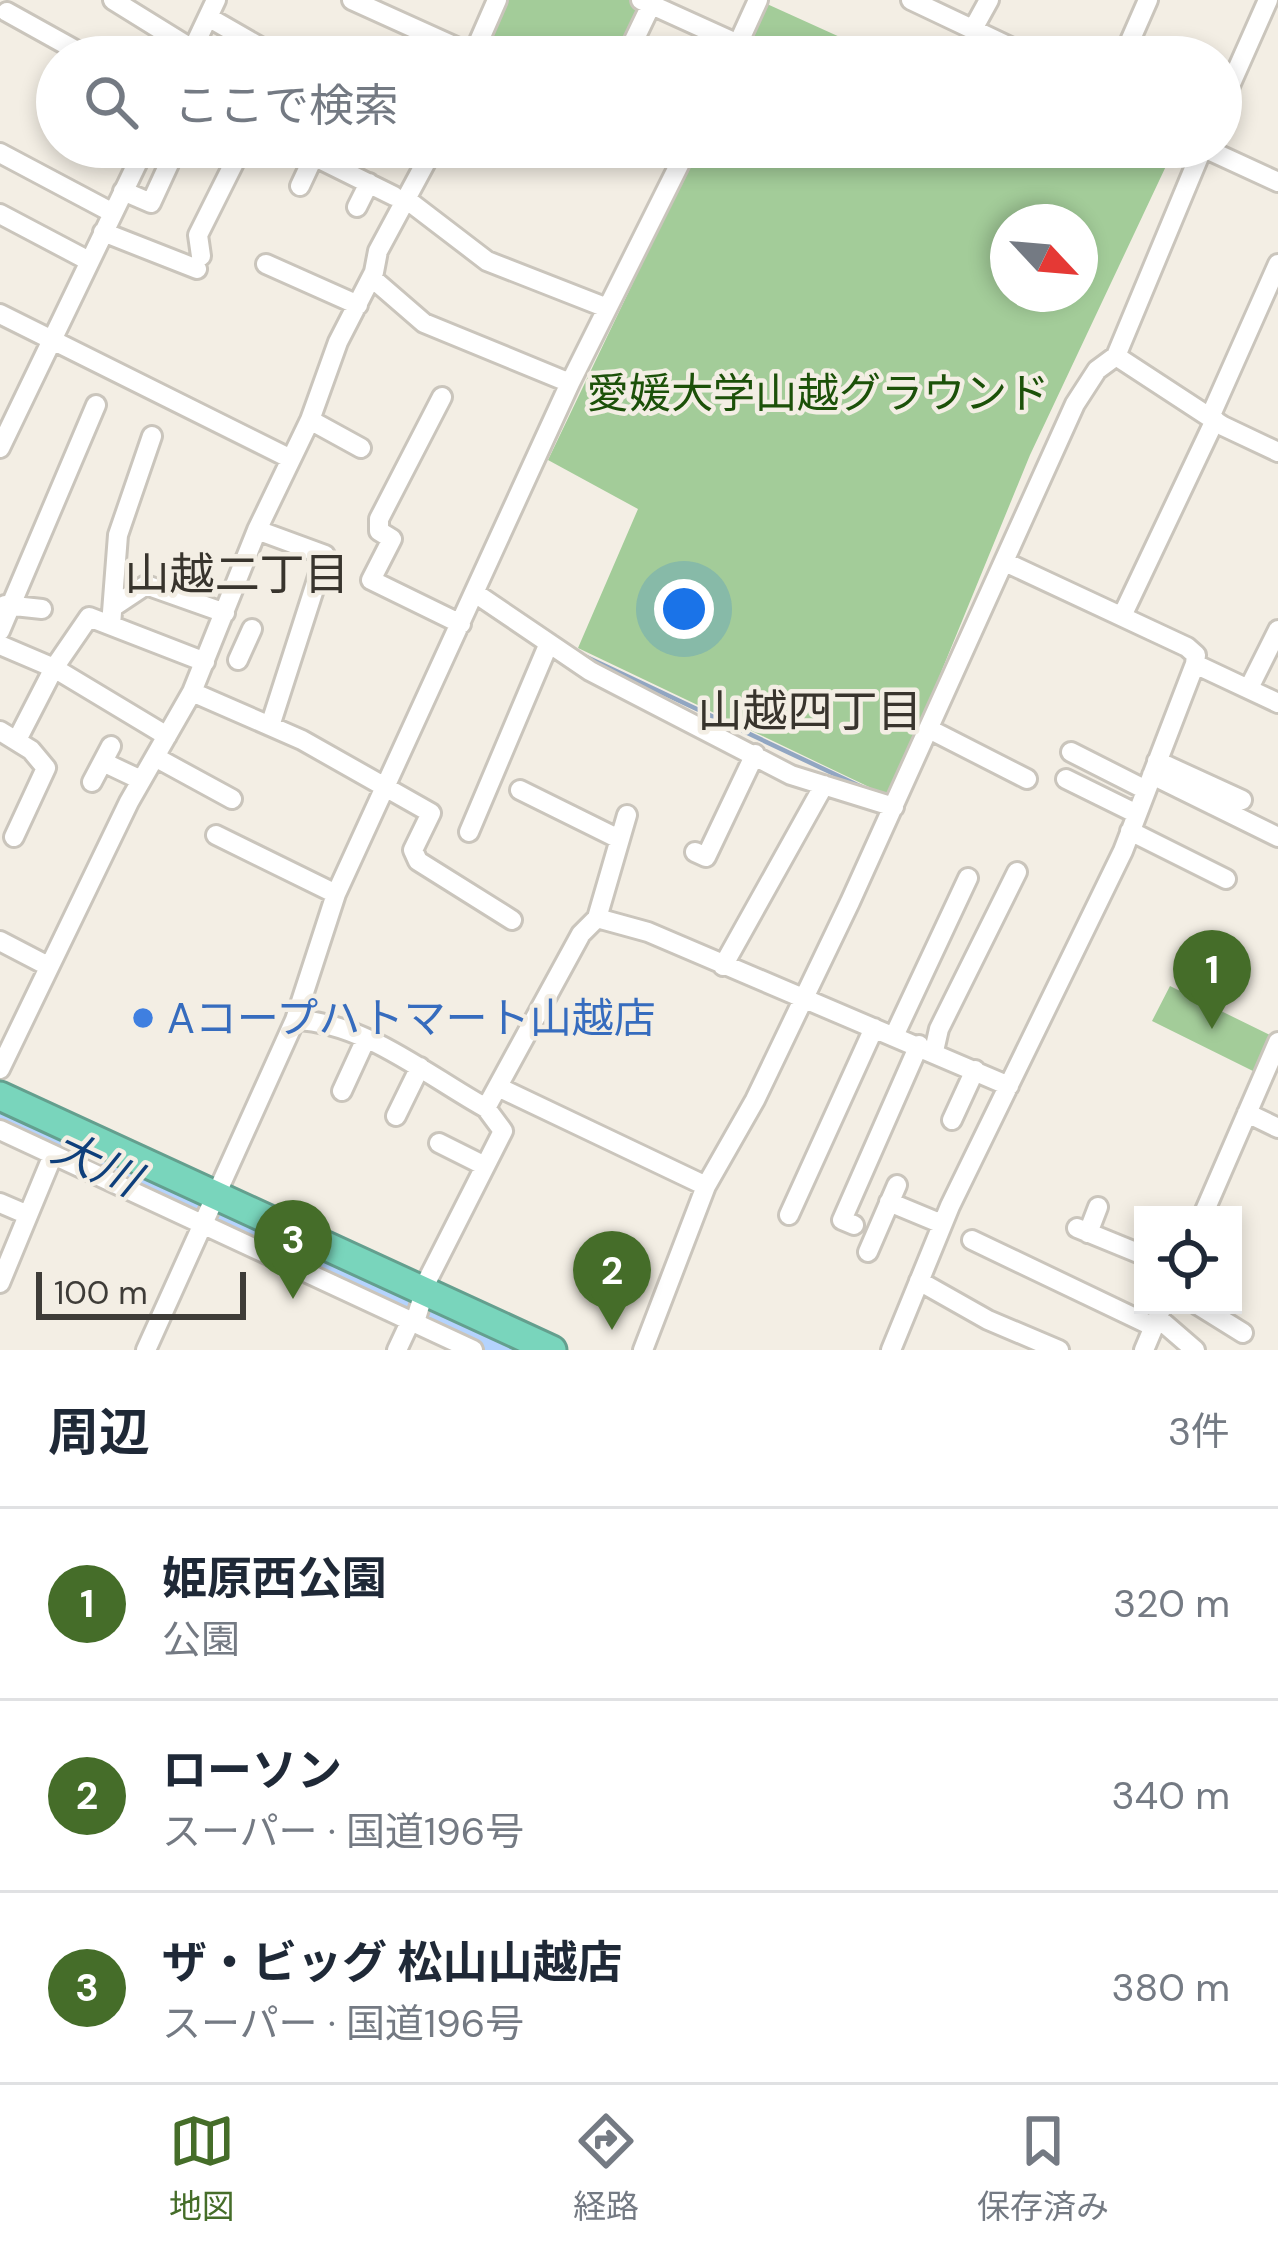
<!DOCTYPE html>
<html lang="ja">
<head>
<meta charset="utf-8">
<style>
  :root { --surface:#fff; --page:#f6f6f7; --text:#1f2937; --muted:#747a83; --line:#e0e1e3; --accent:#456d29 }
  body { margin:0; font-family:"DM Sans","Noto Sans JP",sans-serif; background:var(--page); color:var(--text) }
  .controls { position:absolute; right:36px; bottom:36px; display:grid; overflow:hidden; border-radius:0px; box-shadow:0 6px 18px #0003 }
  .controls button { width:108px; height:108px; display:grid; place-items:center; padding:0; border:0; border-bottom:3px solid var(--line); background:var(--surface); color:var(--text); font:60px sans-serif }
  .compass { position:absolute; left:990px; top:204px; width:108px; height:108px; border-radius:50%; background:var(--surface); box-shadow:0 6px 18px #0003; rotate:116deg }
  .scale { position:absolute; left:36px; bottom:30px; width:210px; box-sizing:border-box; padding-left:12px; border:6px solid #3e3c38; border-top:0; font-size:33px; line-height:42px; white-space:nowrap; color:#3e3c38; -webkit-text-stroke:9px #f3eee4; paint-order:stroke }
  .you { position:absolute; left:684px; top:609px; width:42px; height:42px; margin:-30px; border:9px solid #fff; border-radius:50%; background:#1a73e8; box-shadow:0 0 0 18px #1a73e833 }
  .badge { display:grid; place-items:center; width:78px; height:78px; border-radius:50%; background:var(--accent); color:#fff; font-size:39px; font-weight:700 }
  .pin { position:absolute; translate:-50% -99px; filter:drop-shadow(0 3px 6px #0008) }
  .pin::after { content:''; position:absolute; top:63px; width:42px; height:36px; background:inherit; clip-path:polygon(0 0,100% 0,50% 100%) }
  .list { margin:0; padding:0; list-style:none }
  h2 { display:flex; justify-content:space-between; align-items:center; height:156px; margin:0; padding:0 48px; font-size:51px }
  h2 small { font-size:39px; font-weight:400; color:var(--muted) }
  .list li { display:grid; grid-template-columns:78px 1fr auto; gap:36px; align-items:center; box-sizing:border-box; height:192px; padding:0 48px; border-top:3px solid var(--line) }
  .list b { display:block; font-size:45px; white-space:nowrap }
  .list p { margin:0; font-size:39px; white-space:nowrap; color:var(--muted) }
  .list em { font-size:39px; font-style:normal; color:var(--muted) }
  .icon { flex:none; width:66px; height:66px; fill:none; stroke:currentColor; stroke-width:2; stroke-linecap:round; stroke-linejoin:round }
  .map { position:relative; flex:none; width:1278px; height:1350px; overflow:hidden }
  .search { position:absolute; background:var(--surface); box-shadow:0 6px 18px #0003; left:36px; right:36px; top:36px; height:132px; display:flex; align-items:center; gap:30px; box-sizing:border-box; padding:0 42px; border-radius:66px; color:var(--muted); font-size:45px }
  .sheet { height:732px; background:var(--surface) }
  nav { display:flex; justify-content:space-around; align-items:center; box-sizing:border-box; height:168px; border-top:3px solid var(--line); background:var(--surface); font-size:33px; color:var(--muted) }
  nav a { display:grid; justify-items:center; gap:6px }
  nav .on { color:var(--accent) }
  .map>svg:first-child { display:block }
</style>
</head>
<body>
<div class="map">
<svg width="1278" height="1350" viewBox="0 0 1278 1350">
  <rect width="100%" height="100%" fill="#f3eee4"/>
  <!-- green -->
  <path fill="#a3cc99" fill-rule="evenodd" d="M503 0H630L646 7 622 57H495L480 50Z
    M767 4 884 57H742Z
    M698 147H1175L1030 455 890 797 578 648 638 509 548 460ZM1008 222H1080V294H1008Z
    M1170 986 1272 1036 1255 1072 1152 1021Z"/>
  <g fill="none" stroke-linecap="round" stroke-linejoin="round">
    <!-- stream -->
    <path stroke="#91a6c2" stroke-width="4.5" d="M578 653 866 789"/>
    <!-- river -->
    <path stroke="#b4d3fd" stroke-width="24" d="M0 1119 193 1207
      M220 1218 503 1350"/>
    <!-- minor casing -->
    <g stroke="#cac5bc" stroke-width="24">
      <path id="minor" d="M113 0 192 49
        M352 0 478 57
        M641 0 738 44
        M911 0 1031 57
        M7 12 88 57
        M208 17 267 51
        M973 29 989 0
        M189 57 216 0
        M472 57 497 0
        M626 57 651 5
        M732 57 758 0
        M1123 57 1148 0
        M1221 106 1268 0
        M295 147 394 196
        M1202 147 1278 182
        M0 153 113 213
        M300 186 314 156
        M123 191 151 203 174 153 161 147
        M406 199 487 261 607 308
        M357 207 369 183
        M0 214 89 261
        M103 232 197 269
        M201 256 198 235 242 147
        M266 264 358 305
        M372 278 424 323 570 383
        M0 314 289 458
        M1116 356 1223 426 1278 452
        M442 397 379 519V531L392 539 371 580 461 624
        M1210 417 1278 264
        M310 420 361 448
        M0 448 145 147
        M257 530 325 555 270 726
        M1005 562 1187 647 1196 655 1195 664
        M475 593 590 671 791 775 894 807
        M5 605 42 609
        M113 607 146 585 225 613
        M1123 614 1215 420
        M111 625 118 535 152 436
        M0 631 96 405
        M0 645 54 668 167 736
        M238 660 252 629
        M1249 688 1278 630
        M192 692 302 740 431 813 413 850 418 861 512 920
        M929 729 1027 779
        M0 731 31 750 46 768 14 837
        M17 740 54 668 89 617 205 662
        M1071 752 1146 790
        M155 757 232 799
        M1157 761 1242 800
        M103 762 141 780
        M1152 775 1278 837
        M1066 779 1137 814
        M92 782 111 746
        M520 790 619 839
        M1130 831 1226 879
        M469 832 549 643
        M216 835 336 894
        M695 852 706 857 755 754
        M597 918 648 932 1009 1086
        M0 941 48 966
        M723 966 824 785
        M295 1020C364 1022 428 1076 486 1108
        M894 1036 968 878
        M934 1051 939 1029 1017 872
        M0 1069 129 802 192 692 257 530 310 420 338 342 374 272 378 251 434 147
        M498 1087 706 1186
        M342 1091 365 1041
        M1247 1113 1278 1128
        M396 1116 420 1067
        M952 1120 975 1070
        M0 1130 473 1350
        M439 1143 485 1166
        M889 1202 942 1224
        M0 1203 28 1215
        M789 1215 874 1028
        M1203 1215 1278 1042
        M854 1225 842 1220 919 1045
        M1077 1228 1143 1255
        M1088 1233 1098 1207
        M972 1240 1154 1327
        M868 1252 897 1185
        M919 1281 988 1320 1059 1350
        M0 1283 53 1155
        M1198 1305 1243 1333
        M1158 1318 1195 1350
        M415 1322 428 1279 503 1131 486 1108 581 934 597 918 627 815
        M146 1350 295 1020 336 894 570 383 688 147
        M397 1350 411 1320
        M643 1350 706 1186 755 1100 850 902 1075 404 1097 370 1116 356 1203 147
        M891 1350 950 1206 1123 851 1195 664 1278 703
        M1144 1350 1163 1305"/>
    </g>
    <!-- highway casing -->
    <g stroke="#649f8e" stroke-width="33">
      <path id="highway" d="M0 1096 552 1350"/>
    </g>
    <!-- minor -->
    <use href="#minor" stroke="#fff" stroke-width="18"/>
    <!-- highway -->
    <use href="#highway" stroke="#79d5bc" stroke-width="27"/>
  </g>
  <!-- markers -->
  <circle fill="#3f7fe0" stroke="#f3eee4" stroke-width="4.5" cx="143" cy="1018" r="12"/>
  <g text-anchor="middle" stroke-width="9" stroke-linejoin="round" paint-order="stroke">
    <!-- park labels -->
    <g font-size="42" fill="#1c5109" stroke="#f3eee4">
      <text x="818" y="408">愛媛大学山越グラウンド</text>
    </g>
    <!-- shop labels -->
    <g font-size="42" fill="#366cbe" stroke="#f3eee4" text-anchor="start">
      <text x="167" y="1033">Aコープハトマート山越店</text>
    </g>
    <!-- neighbourhood labels -->
    <g font-size="45" fill="#38342d" stroke="#f3eee4">
      <text x="237" y="590">山越二丁目</text>
      <text x="810" y="727">山越四丁目</text>
    </g>
    <!-- water labels -->
    <g font-size="45" font-style="italic" fill="#0e3f7b" stroke="#f3eee4">
      <text transform="translate(96 1163) rotate(25)" y="16">大川</text>
    </g>
  </g>
</svg>
<div class="controls">
<button><svg class="icon" aria-label="locate" viewBox="0 0 24 24"><circle cx="12" cy="12" r="6"/><path d="M12 2v4M12 18v4M2 12h4M18 12h4"/></svg></button>
</div>
<svg class="compass" viewBox="-18 -18 36 36"><path d="M0-13l5 13h-10z" fill="#e53935"/><path d="M0 13l5-13h-10z" fill="#747a83"/></svg>
<div class="scale">100 m</div>
<div class="you"></div>
<div class="pin badge" style="left:1212px;top:1029px">1</div>
<div class="pin badge" style="left:612px;top:1330px">2</div>
<div class="pin badge" style="left:293px;top:1299px">3</div>
<div class="search"><svg class="icon" aria-label="search" viewBox="0 0 24 24"><circle cx="10" cy="10" r="6"/><path d="M15 15l6 6"/></svg>ここで検索</div>
</div>
<section class="sheet">
<h2>周辺<small>3件</small></h2>
<ul class="list">
<li><span class="badge">1</span><div><b>姫原西公園</b><p>公園</p></div><em>320 m</em></li>
<li><span class="badge">2</span><div><b>ローソン</b><p>スーパー · 国道196号</p></div><em>340 m</em></li>
<li><span class="badge">3</span><div><b>ザ・ビッグ 松山山越店</b><p>スーパー · 国道196号</p></div><em>380 m</em></li>
</ul>
</section>
<nav>
<a class="on"><svg class="icon" aria-label="map" viewBox="0 0 24 24"><path d="M3 6l6-2 6 2 6-2v14l-6 2-6-2-6 2zM9 4v14M15 6v14"/></svg>地図</a>
<a><svg class="icon" aria-label="directions" viewBox="0 0 24 24"><path d="M12 3l9 9-9 9-9-9zM9 14v-3h6M13 9l2 2-2 2"/></svg>経路</a>
<a><svg class="icon" aria-label="saved" viewBox="0 0 24 24"><path d="M7 4h10v16l-5-4-5 4z"/></svg>保存済み</a>
</nav>
</body>
</html>
